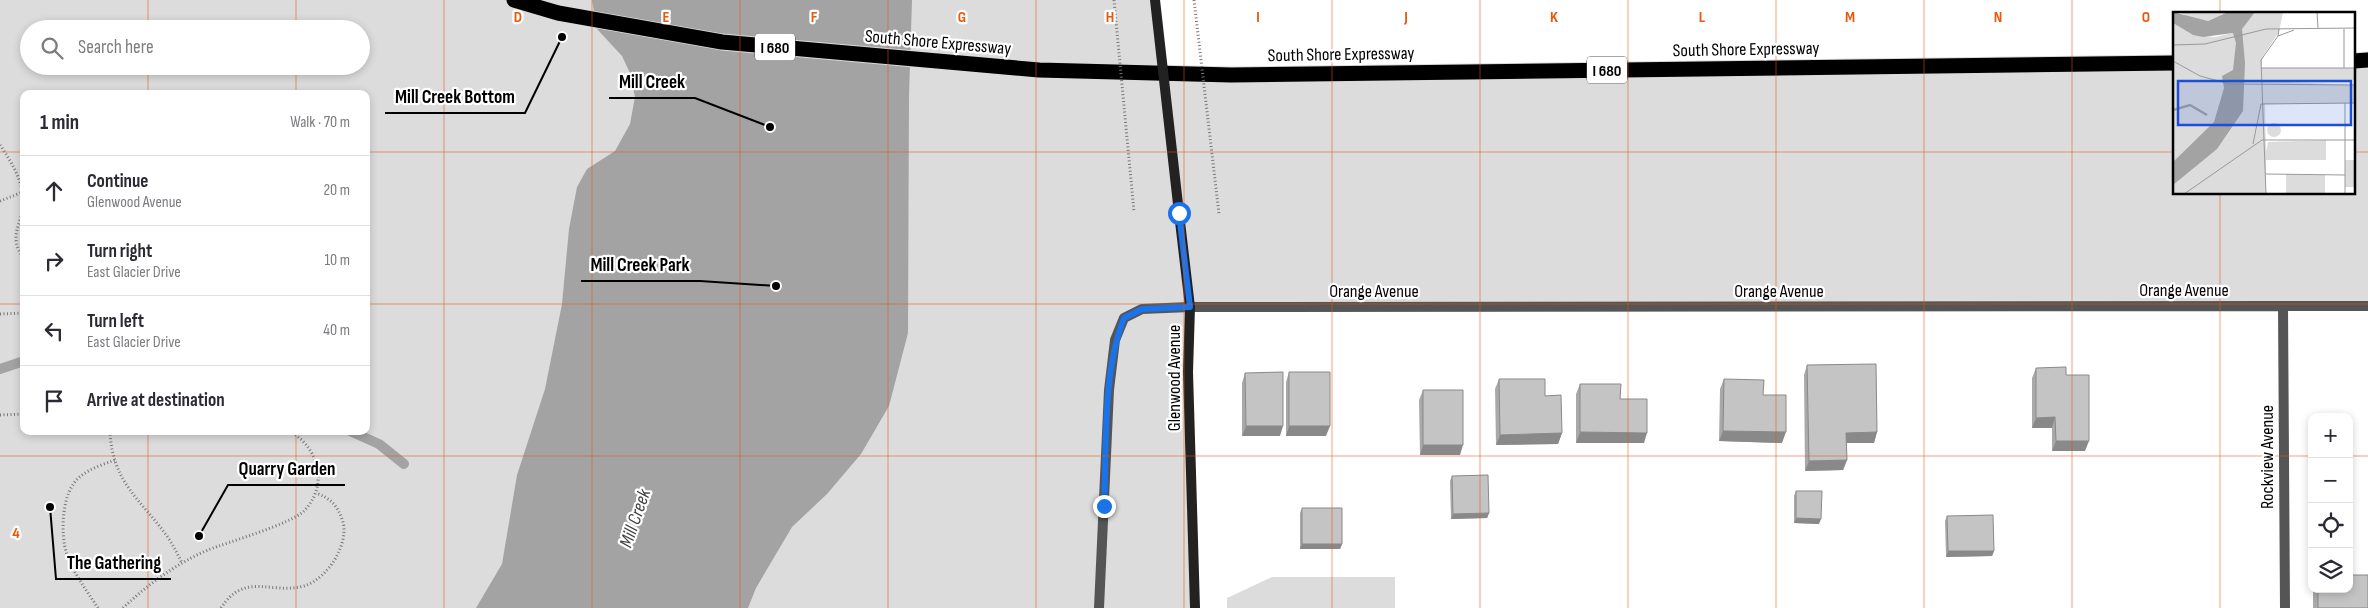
<!DOCTYPE html>
<html lang="en">
<head>
<meta charset="utf-8">
<style>
  :root { --surface:#fff; --page:#f7f7f7; --text:#2b2b33; --muted:#7c7c81; --line:#e1e1e2 }
  body { margin:0; font-family:"Sofia Sans Condensed",sans-serif; background:var(--page); color:var(--text) }
  .controls { position:absolute; right:15px; bottom:15px; display:grid; overflow:hidden; border-radius:10px; box-shadow:0 2px 8px #0003 }
  .controls button { width:45px; height:45px; display:grid; place-items:center; padding:0; border:0; border-bottom:1px solid var(--line); background:var(--surface); color:var(--text); font:25px sans-serif }
  .stop { position:absolute; width:15px; height:15px; margin:-11px; border:4px solid #1a73e8; border-radius:50%; background:#fff }
  .stop.end { background:#1a73e8; border-color:#fff; box-shadow:0 1px 5px #0008 }
  .list { margin:0; padding:0; list-style:none }
  h2 { display:flex; justify-content:space-between; align-items:center; height:65px; margin:0; padding:0 20px; font-size:21px }
  h2 small { font-size:16px; font-weight:400; color:var(--muted) }
  .list li { display:grid; grid-template-columns:32px 1fr auto; gap:15px; align-items:center; box-sizing:border-box; height:70px; padding:0 20px; border-top:1px solid var(--line) }
  .list b { display:block; font-size:19px; white-space:nowrap }
  .list p { margin:0; font-size:16px; white-space:nowrap; color:var(--muted) }
  .list em { font-size:16px; font-style:normal; color:var(--muted) }
  .icon { flex:none; width:28px; height:28px; fill:none; stroke:currentColor; stroke-width:2; stroke-linecap:round; stroke-linejoin:round }
  .map { position:relative; flex:none; width:2368px; height:608px; overflow:hidden }
  .search { position:absolute; background:var(--surface); box-shadow:0 2px 8px #0003; left:20px; top:20px; width:350px; height:55px; display:flex; align-items:center; gap:12px; box-sizing:border-box; padding:0 18px; border-radius:28px; color:var(--muted); font-size:19px }
  .panel { position:absolute; background:var(--surface); box-shadow:0 2px 8px #0003; left:20px; top:90px; width:350px; height:345px; border-radius:10px }
  .map>svg:first-child { display:block }
</style>
</head>
<body>
<div class="map">
<svg width="2368" height="608" viewBox="0 0 2368 608">
  <rect width="100%" height="100%" fill="#fff"/>
  <!-- green -->
  <path fill="#dcdcdc" fill-rule="evenodd" d="M0 0H1155L1163 73 2174 63V194H2354V61L2368 60V306L1190 307 1195 608H0ZM29 29H361V66H29ZM24 94H366V431H24Z
    M1272 577H1395V608H1227V598Z"/>
  <!-- water -->
  <path fill="#a3a3a3" d="M592 0H912L909 96 908 333 889 406 861 454 827 494 792 527 756 588 748 608H476L502 564 517 475 545 389 562 304 569 229 577 187 587 169 615 151 630 124 635 97 630 73 622 56 597 29Z"/>
  <g fill="none" stroke-linecap="round" stroke-linejoin="round">
    <!-- stream -->
    <path stroke="#a3a3a3" stroke-width="10" d="M0 369 24 361
      M350 431 379 444 404 464"/>
    <!-- motorway casing -->
    <g stroke="#dbdbdb" stroke-width="17">
      <path id="motorway" d="M514 0 558 13 722 42 1039 70 1231 75 2174 63
        M2354 61 2368 60"/>
    </g>
    <!-- path -->
    <path stroke="#777" stroke-width="3" stroke-dasharray="1 2.5" stroke-linecap="butt" d="M0 145C12 163 23 180 23 203 22 227 7 235 24 259
      M0 201 23 192
      M0 314 24 313
      M0 415 24 414
      M110 431C112 484 143 501 169 539 174 547 178 555 182 563
      M98 608C87 591 74 574 67 555 60 534 61 490 81 476 91 468 104 464 115 460
      M123 608C147 585 177 563 208 550 228 542 291 524 304 511 329 485 319 447 289 431
      M221 608C245 571 271 595 304 586 328 579 351 542 342 519 337 505 330 498 316 493"/>
    <!-- pedestrian -->
    <path stroke="#555" stroke-width="10" d="M1099 608 1109 390 1115 340 1124 318 1142 309 1190 307"/>
    <!-- minor -->
    <path stroke="#555" stroke-width="10" d="M2283 306 2285 608
      M1190 307 2368 306"/>
    <!-- secondary -->
    <path stroke="#222" stroke-width="10" d="M1179 213 1190 307 1188 372 1195 608"/>
    <!-- motorway -->
    <use href="#motorway" stroke="#000" stroke-width="15"/>
    <!-- path-bridge -->
    <path stroke="#777" stroke-width="3" stroke-dasharray="1 2.5" stroke-linecap="butt" d="M1114 0 1134 212
      M1194 0 1219 214"/>
    <!-- secondary-bridge -->
    <path stroke="#222" stroke-width="10" d="M1155 0 1179 213"/>
  </g>
  <!-- wall -->
  <path fill="#a9a9a9" d="M1807 365 1877 432 1874 443H1846L1847 460 1843 470 1805 471 1804 375Z
    M2036 368 2066 375 2085 451H2052V428H2032V378Z
    M1289 372 1326 436H1286V382Z
    M1245 373 1280 436H1242V383Z
    M1499 379 1545 396 1562 433 1558 444 1496 445 1495 389Z
    M1724 379 1763 395 1782 443 1719 441 1720 389Z
    M1580 384 1620 399 1644 443H1576V394Z
    M1423 390 1460 455H1420L1419 400Z
    M1452 476 1489 513 1487 518 1451 519 1450 481Z
    M1796 491 1819 524 1794 523V496Z
    M1302 508 1342 544 1340 549H1300V513Z
    M1947 516 1994 551 1992 556 1946 557 1945 521Z
    M2313 589H2349L2368 608H2313Z"/>
  <!-- shaded-wall -->
  <path fill="#898989" d="M2055 417 2052 428H2032L2036 418Z
    M1246 426H1283L1280 436H1242Z
    M1289 426H1330L1326 436H1286Z
    M1723 431 1786 432 1782 443 1719 441Z
    M1580 432 1647 433 1644 443H1576Z
    M1877 432 1874 443H1842L1846 433Z
    M1562 433 1558 444 1496 445 1500 435Z
    M2056 441H2089L2085 451H2052Z
    M1423 445H1463L1460 455H1420Z
    M1847 460 1843 470 1805 471 1809 461Z
    M1489 513 1487 518 1451 519 1453 514Z
    M1796 518 1821 519 1819 524 1794 523Z
    M1302 544H1342L1340 549H1300Z
    M1948 551H1994L1992 556 1946 557Z"/>
  <!-- building -->
  <path fill="#c4c4c4" stroke="#898989" d="M1876 364 1877 432 1846 433 1847 460 1809 461 1807 365Z
    M2066 367V375H2089V441H2056L2055 417 2036 418V368Z
    M1283 372V426H1246L1245 373Z
    M1289 372H1330V426H1289Z
    M1499 379H1545V396L1561 395 1562 433 1500 435Z
    M1724 379 1764 380 1763 395H1786V432L1723 431Z
    M1580 384H1621L1620 399H1647V433L1580 432Z
    M1423 390H1463V445H1423Z
    M1488 475 1489 513 1453 514 1452 476Z
    M1796 491H1822L1821 519 1796 518Z
    M1302 508H1342V544H1302Z
    M1993 515 1994 551H1948L1947 516Z
    M2349 575H2368V608H2318V589H2349Z"/>
  <g fill="none" stroke-linecap="round" stroke-linejoin="round">
    <!-- route -->
    <path stroke="#1a73e8" stroke-width="6" d="M1104 506C1107 446 1102 374 1124 318L1142 309 1190 307 1179 213"/>
  </g>
  <!-- grid -->
  <path fill="none" stroke="#e8590c" stroke-width="1" stroke-opacity="0.55" d="M148 0V29M296 0V29M444 0V608M592 0V608M740 0V608M888 0V608M1036 0V608M1184 0V608M1332 0V608M1480 0V608M1628 0V608M1776 0V608M1924 0V608M2072 0V608M2220 0V14M148 66V94M296 66V94M0 152H24M366 152H2174M2354 152H2368M2220 194V608M0 304H24M366 304H2368M148 431V608M296 431V608M0 456H2312M2349 456H2368"/>
  <g text-anchor="middle" stroke-width="4.5" stroke-linejoin="round" paint-order="stroke">
    <!-- shield labels -->
    <g fill="#fff" stroke="#4c4c4c" stroke-width="1">
      <rect x="755" y="33.5" width="40" height="27" rx="4"/>
      <rect x="1587" y="56.5" width="40" height="27" rx="4"/>
    </g>
    <g font-size="16" font-weight="bold" fill="#000">
      <text x="775" y="53">I 680</text>
      <text x="1607" y="76">I 680</text>
    </g>
    <!-- street labels -->
    <g font-size="18" fill="#000" stroke="#fff">
      <text transform="translate(938 42) rotate(5)" y="6">South Shore Expressway</text>
      <text transform="translate(1746 49) rotate(-1)" y="6">South Shore Expressway</text>
      <text transform="translate(1341 54) rotate(-1)" y="6">South Shore Expressway</text>
      <text x="2184" y="296">Orange Avenue</text>
      <text x="1374" y="297">Orange Avenue</text>
      <text x="1779" y="297">Orange Avenue</text>
      <text transform="translate(1174 378) rotate(-90)" y="6">Glenwood Avenue</text>
      <text transform="translate(2267 457) rotate(-90)" y="6">Rockview Avenue</text>
    </g>
    <!-- water labels -->
    <g font-size="19" font-style="italic" fill="#444" stroke="#fff">
      <text transform="translate(634 518) rotate(-71)" y="7">Mill Creek</text>
    </g>
  </g>
  <!-- overview -->
  <g transform="translate(2173 12)">
    <rect width="182" height="182" fill="#fff"/>
    <path d="M7 0H55L35 9 19 7ZM82 0H110L106 20 90 44 88 56H182V68L89 69 182 73V91L92 92 93 140 95 130 153 128V148H93V182H0V11L20 23 42 25 64 20ZM94 118a7 7 0 1 1 14 0a7 7 0 1 1-14 0ZM172 148H182V175H172ZM113 162 152 163V182H113Z" fill="#dcdcdc"/>
    <path d="M0 0 35 9 55 0H82L69 17 72 51 70 99 44 137 0 173V150L41 110 51 76 49 64 60 58 63 31 60 21 30 25 20 23 0 11Z" fill="#a3a3a3"/>
    <path fill="none" stroke="#a3a3a3" stroke-width="2.5" d="M0 98 17 93 34 103"/>
    <path fill="none" stroke="#999" stroke-width="1" d="M144 0 145 16M171 17V56M105 24 121 18M0 33 32 32 93 17 183 16M0 49 27 64 57 72 183 73M88 56H183M172 91V182M80 132 88 92 183 91M93 162 172 163M11 182 89 128H183M93 182 88 48 105 24 106 17"/>
    <path fill="#1d4ed8" fill-opacity="0.15" stroke="#1d4ed8" stroke-width="2.5" d="M5 69H178V113H5Z"/>
    <rect width="182" height="182" fill="none" stroke="#000" stroke-width="2.5"/>
  </g>
  <g font-size="16" text-anchor="middle" font-weight="bold" fill="#e8590c" stroke="#fff" stroke-width="4.5" stroke-linejoin="round" paint-order="stroke">
    <text x="518" y="22">D</text>
    <text x="666" y="22">E</text>
    <text x="814" y="22">F</text>
    <text x="962" y="22">G</text>
    <text x="1110" y="22">H</text>
    <text x="1258" y="22">I</text>
    <text x="1406" y="22">J</text>
    <text x="1554" y="22">K</text>
    <text x="1702" y="22">L</text>
    <text x="1850" y="22">M</text>
    <text x="1998" y="22">N</text>
    <text x="2146" y="22">O</text>
    <text x="16" y="538">4</text>
  </g>
  <!-- callouts -->
  <path fill="none" stroke="#000" stroke-width="2" d="M770 127L695 98H609M562 37L525 113H385M776 286L700 281H581M199 536L228 485H345M50 507L56 579H171"/>
  <g fill="#000" stroke="#fff" stroke-width="2">
    <circle cx="770" cy="127" r="5"/>
    <circle cx="562" cy="37" r="5"/>
    <circle cx="776" cy="286" r="5"/>
    <circle cx="199" cy="536" r="5"/>
    <circle cx="50" cy="507" r="5"/>
  </g>
  <g font-size="19" text-anchor="middle" font-weight="bold" fill="#000" stroke="#fff" stroke-width="4.5" stroke-linejoin="round" paint-order="stroke">
    <text x="652" y="88">Mill Creek</text>
    <text x="455" y="103">Mill Creek Bottom</text>
    <text x="640" y="271">Mill Creek Park</text>
    <text x="287" y="475">Quarry Garden</text>
    <text x="114" y="569">The Gathering</text>
  </g>
</svg>
<div class="controls">
<button>+</button>
<button>−</button>
<button><svg class="icon" aria-label="locate" viewBox="0 0 24 24"><circle cx="12" cy="12" r="6"/><path d="M12 2v4M12 18v4M2 12h4M18 12h4"/></svg></button>
<button><svg class="icon" aria-label="layers" viewBox="0 0 24 24"><path d="M12 4l9 5-9 5-9-5zM3 14l9 5 9-5"/></svg></button>
</div>
<div class="stop" style="left:1179px;top:213px"></div>
<div class="stop end" style="left:1104px;top:506px"></div>
<div class="search"><svg class="icon" aria-label="search" viewBox="0 0 24 24"><circle cx="10" cy="10" r="6"/><path d="M15 15l6 6"/></svg>Search here</div>
<section class="panel">
<h2>1 min<small>Walk · 70 m</small></h2>
<ul class="list">
<li><svg class="icon" aria-label="ahead" viewBox="0 0 24 24"><path d="M12 20V5M6 11l6-6 6 6"/></svg><div><b>Continue</b><p>Glenwood Avenue</p></div><em>20 m</em></li>
<li><svg class="icon" aria-label="right" viewBox="0 0 24 24"><path d="M7 20v-9h11M14 6l5 5-5 5"/></svg><div><b>Turn right</b><p>East Glacier Drive</p></div><em>10 m</em></li>
<li><svg class="icon" aria-label="left" viewBox="0 0 24 24"><path d="M17 20v-9H6M10 6l-5 5 5 5"/></svg><div><b>Turn left</b><p>East Glacier Drive</p></div><em>40 m</em></li>
<li><svg class="icon" aria-label="arrive" viewBox="0 0 24 24"><path d="M6 21V4h12l-3 4 3 4H6"/></svg><div><b>Arrive at destination</b></div></li>
</ul>
</section>
</div>
</body>
</html>
